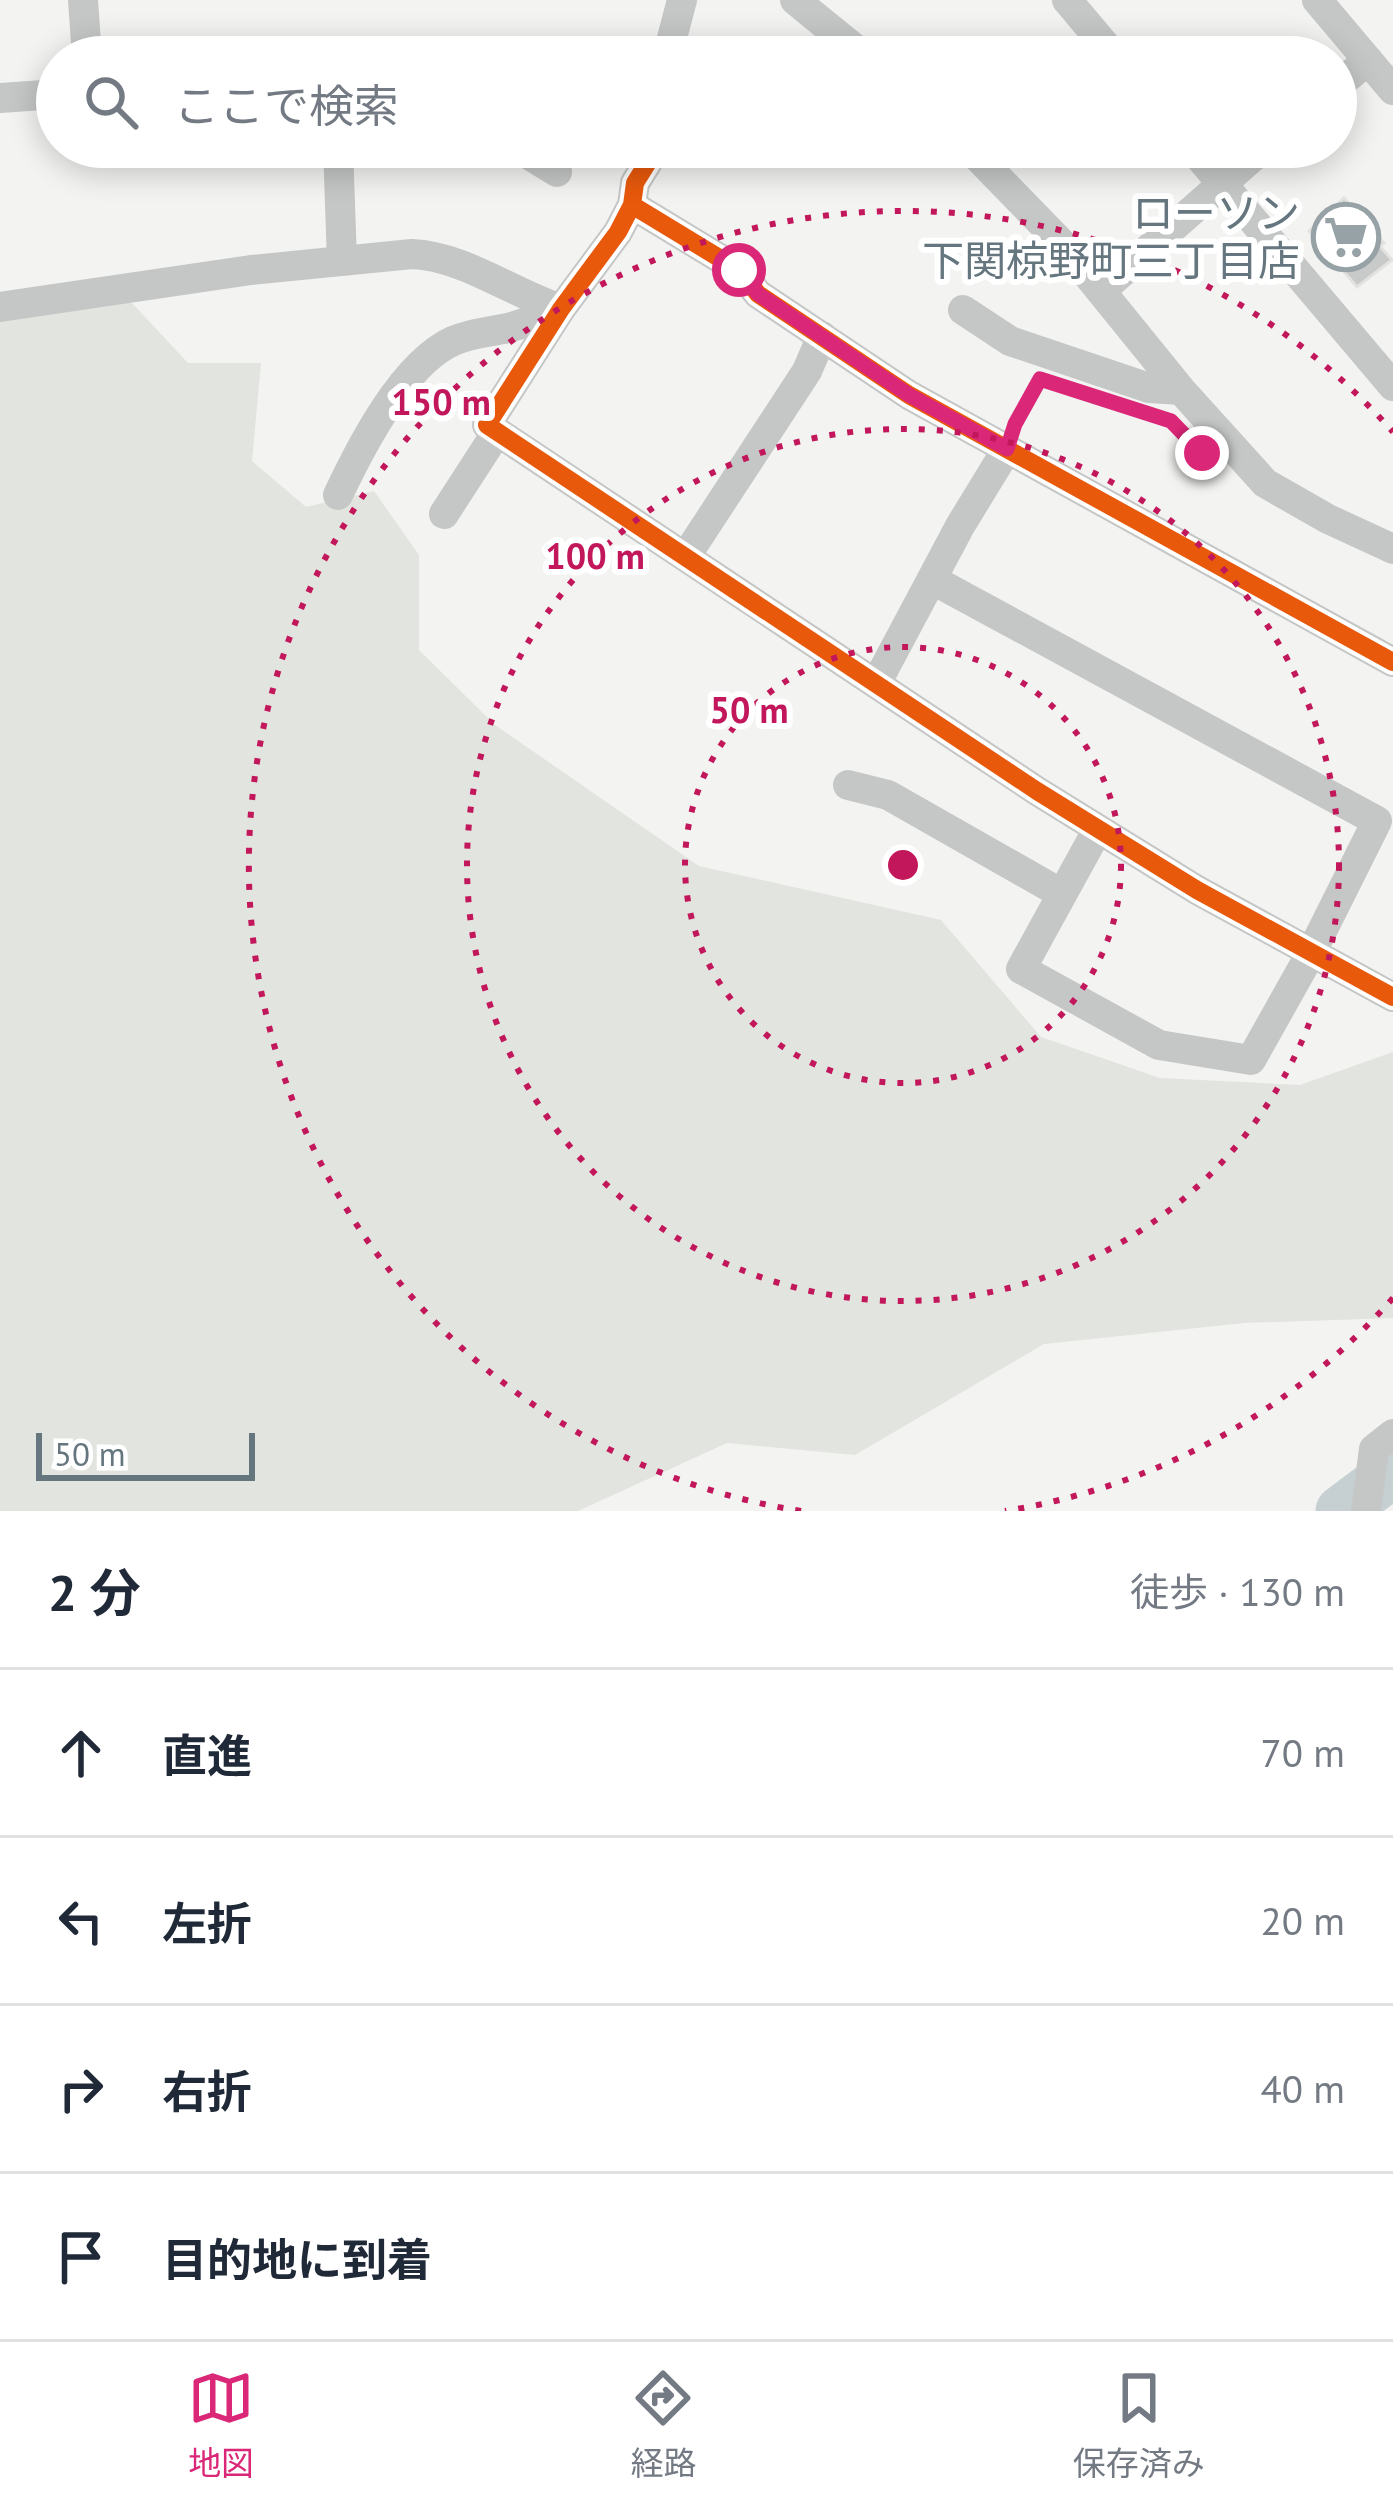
<!DOCTYPE html>
<html lang="ja">
<head>
<meta charset="utf-8">
<style>
  :root { --surface:#fff; --page:#f2f2f3; --text:#1f2937; --muted:#747a83; --line:#e0e1e3; --accent:#db2777 }
  body { margin:0; font-family:"PT Sans","Noto Sans JP",sans-serif; background:var(--page); color:var(--text) }
  .scale { position:absolute; left:36px; bottom:30px; width:219px; box-sizing:border-box; padding-left:12px; border:6px solid #65767f; border-top:0; font-size:33px; line-height:42px; white-space:nowrap; color:#65767f; -webkit-text-stroke:9px #fff; paint-order:stroke }
  .stop { position:absolute; width:36px; height:36px; margin:-27px; border:9px solid #db2777; border-radius:50%; background:#fff }
  .stop.end { background:#db2777; border-color:#fff; box-shadow:0 3px 12px #0008 }
  .list { margin:0; padding:0; list-style:none }
  h2 { display:flex; justify-content:space-between; align-items:center; height:156px; margin:0; padding:0 48px; font-size:51px }
  h2 small { font-size:39px; font-weight:400; color:var(--muted) }
  .list li { display:grid; grid-template-columns:78px 1fr auto; gap:36px; align-items:center; box-sizing:border-box; height:168px; padding:0 48px; border-top:3px solid var(--line) }
  .list b { display:block; font-size:45px; white-space:nowrap }
  .list em { font-size:39px; font-style:normal; color:var(--muted) }
  .icon { flex:none; width:66px; height:66px; fill:none; stroke:currentColor; stroke-width:2; stroke-linecap:round; stroke-linejoin:round }
  .map { position:relative; flex:none; width:1393px; height:1511px; overflow:hidden }
  .search { position:absolute; background:var(--surface); box-shadow:0 6px 30px #0003; left:36px; right:36px; top:36px; height:132px; display:flex; align-items:center; gap:30px; box-sizing:border-box; padding:0 42px; border-radius:66px; color:var(--muted); font-size:45px }
  .sheet { height:828px; background:var(--surface) }
  nav { display:flex; justify-content:space-around; align-items:center; box-sizing:border-box; height:168px; border-top:3px solid var(--line); background:var(--surface); font-size:33px; color:var(--muted) }
  nav a { display:grid; justify-items:center; gap:6px }
  nav .on { color:var(--accent) }
  .map>svg:first-child { display:block }
</style>
</head>
<body>
<div class="map">
<svg width="1393" height="1511" viewBox="0 0 1393 1511">
  <rect width="100%" height="100%" fill="#f3f3f1"/>
  <!-- green -->
  <path fill="#e2e4df" d="M131 302 188 363H261L252 461 306 507 374 491 419 555V650L495 725 699 866 941 920 1041 1037 1160 1078 1300 1085 1393 1052V1318L1244 1323 1044 1344 855 1455 727 1443 578 1511H0V319Z"/>
  <g fill="none" stroke-linecap="round" stroke-linejoin="round">
    <!-- river -->
    <path stroke="#c6cfd1" stroke-width="51" d="M1341 1511 1393 1472"/>
  </g>
  <!-- building -->
  <path fill="#c8caca" stroke="#e2e2e1" stroke-width="3" d="M1344 198 1384 243 1380 246 1392 260 1357 287 1309 231Z"/>
  <g fill="none" stroke-linecap="round" stroke-linejoin="round">
    <!-- path -->
    <path stroke="#c3c4c5" stroke-width="4.5" stroke-dasharray="6 6" stroke-linecap="butt" d="M1017 421 1037 384"/>
    <!-- minor -->
    <path stroke="#c5c7c7" stroke-width="30" d="M83 0 87 57
      M795 0 865 57
      M1067 0 1115 57
      M1317 0 1393 90
      M667 57 682 0
      M1336 87 1368 60
      M0 98 57 94
      M338 147 342 261
      M516 147 557 172
      M650 147 648 162 635 183 632 205 618 232 561 309 487 425 1037 791 1197 890 1393 997
      M968 147 1065 247 1181 390 1265 483 1328 519 1393 549
      M1191 147 1393 386
      M632 205 739 270 758 294 909 395 1393 662
      M1102 290 1264 147
      M0 307 251 270 412 254C463 256 512 293 561 309
      M963 310 1010 341 1149 388 1181 390
      M338 495C361 446 403 364 453 341 471 333 490 332 508 328 526 323 543 316 561 309
      M444 514 497 432
      M686 556 807 371 822 336
      M933 580 1377 821 1311 953 1251 1060 1159 1045 1021 969 1098 829
      M877 682 960 526 1007 449
      M848 785 888 795 1062 894
      M1366 1511 1374 1449 1393 1434"/>
    <!-- cycleway casing -->
    <g stroke="#fff" stroke-width="26">
      <path id="cycleway" d="M650 147 648 162 635 183 632 205 618 232 561 309 487 425 1037 791 1197 890 1393 997
        M632 205 739 270 758 294 909 395 1393 662"/>
    </g>
    <!-- cycleway -->
    <use href="#cycleway" stroke="#e8590c" stroke-width="18"/>
  </g>
  <g fill="none" stroke-linecap="round" stroke-linejoin="round">
    <!-- route -->
    <path stroke="#db2777" stroke-width="15" d="M739 270 758 294 909 395 1007 449 1015 424 1040 379 1171 421 1202 453"/>
  </g>
  <!-- distance rings -->
  <g fill="none" stroke="#c2185b" stroke-width="6" stroke-dasharray="6 12">
    <circle cx="903" cy="865" r="218"/>
    <circle cx="903" cy="865" r="436"/>
    <path d="M1393 1298A654 654 0 0 1 1005 1511M801 1511A654 654 0 1 1 1393 432"/>
  </g>
  <!-- icons -->
  <defs>
    <g id="supermarket-ring" transform="scale(3.45)"><circle r="9.5" fill="#fff" stroke="#97a2a7" stroke-width="1.5"/><path d="M-6-5.5h2.5l.6 2H6L4.5 2H-2.5L-4.4-4H-6ZM-1.5 3.2a1.3 1.3 0 1 0 .1 0ZM3 3.2a1.3 1.3 0 1 0 .1 0Z" fill="#97a2a7"/></g>
  </defs>
  <g fill-rule="evenodd">
    <use href="#supermarket-ring" x="1346" y="237"/>
  </g>
  <g text-anchor="middle" stroke-width="12" stroke-linejoin="round" paint-order="stroke">
    <!-- poi labels -->
    <g font-size="42" fill="#65767f" stroke="#fff" text-anchor="end">
      <text x="1300" y="228">ローソン<tspan x="1300" dy="48">下関椋野町三丁目店</tspan></text>
    </g>
  </g>
  <circle cx="903" cy="865" r="18" fill="#c2185b" stroke="#fff" stroke-width="6"/>
  <g font-size="36" text-anchor="middle" font-weight="bold" fill="#c2185b" stroke="#fff" stroke-width="12" stroke-linejoin="round" paint-order="stroke">
    <text x="441" y="415">150 m</text>
    <text x="595" y="569">100 m</text>
    <text x="749" y="723">50 m</text>
  </g>
</svg>
<div class="scale">50 m</div>
<div class="stop" style="left:739px;top:270px"></div>
<div class="stop end" style="left:1202px;top:453px"></div>
<div class="search"><svg class="icon" aria-label="search" viewBox="0 0 24 24"><circle cx="10" cy="10" r="6"/><path d="M15 15l6 6"/></svg>ここで検索</div>
</div>
<section class="sheet">
<h2>2 分<small>徒歩 · 130 m</small></h2>
<ul class="list">
<li><svg class="icon" aria-label="ahead" viewBox="0 0 24 24"><path d="M12 20V5M6 11l6-6 6 6"/></svg><div><b>直進</b></div><em>70 m</em></li>
<li><svg class="icon" aria-label="left" viewBox="0 0 24 24"><path d="M17 20v-9H6M10 6l-5 5 5 5"/></svg><div><b>左折</b></div><em>20 m</em></li>
<li><svg class="icon" aria-label="right" viewBox="0 0 24 24"><path d="M7 20v-9h11M14 6l5 5-5 5"/></svg><div><b>右折</b></div><em>40 m</em></li>
<li><svg class="icon" aria-label="arrive" viewBox="0 0 24 24"><path d="M6 21V4h12l-3 4 3 4H6"/></svg><div><b>目的地に到着</b></div></li>
</ul>
</section>
<nav>
<a class="on"><svg class="icon" aria-label="map" viewBox="0 0 24 24"><path d="M3 6l6-2 6 2 6-2v14l-6 2-6-2-6 2zM9 4v14M15 6v14"/></svg>地図</a>
<a><svg class="icon" aria-label="directions" viewBox="0 0 24 24"><path d="M12 3l9 9-9 9-9-9zM9 14v-3h6M13 9l2 2-2 2"/></svg>経路</a>
<a><svg class="icon" aria-label="saved" viewBox="0 0 24 24"><path d="M7 4h10v16l-5-4-5 4z"/></svg>保存済み</a>
</nav>
</body>
</html>
